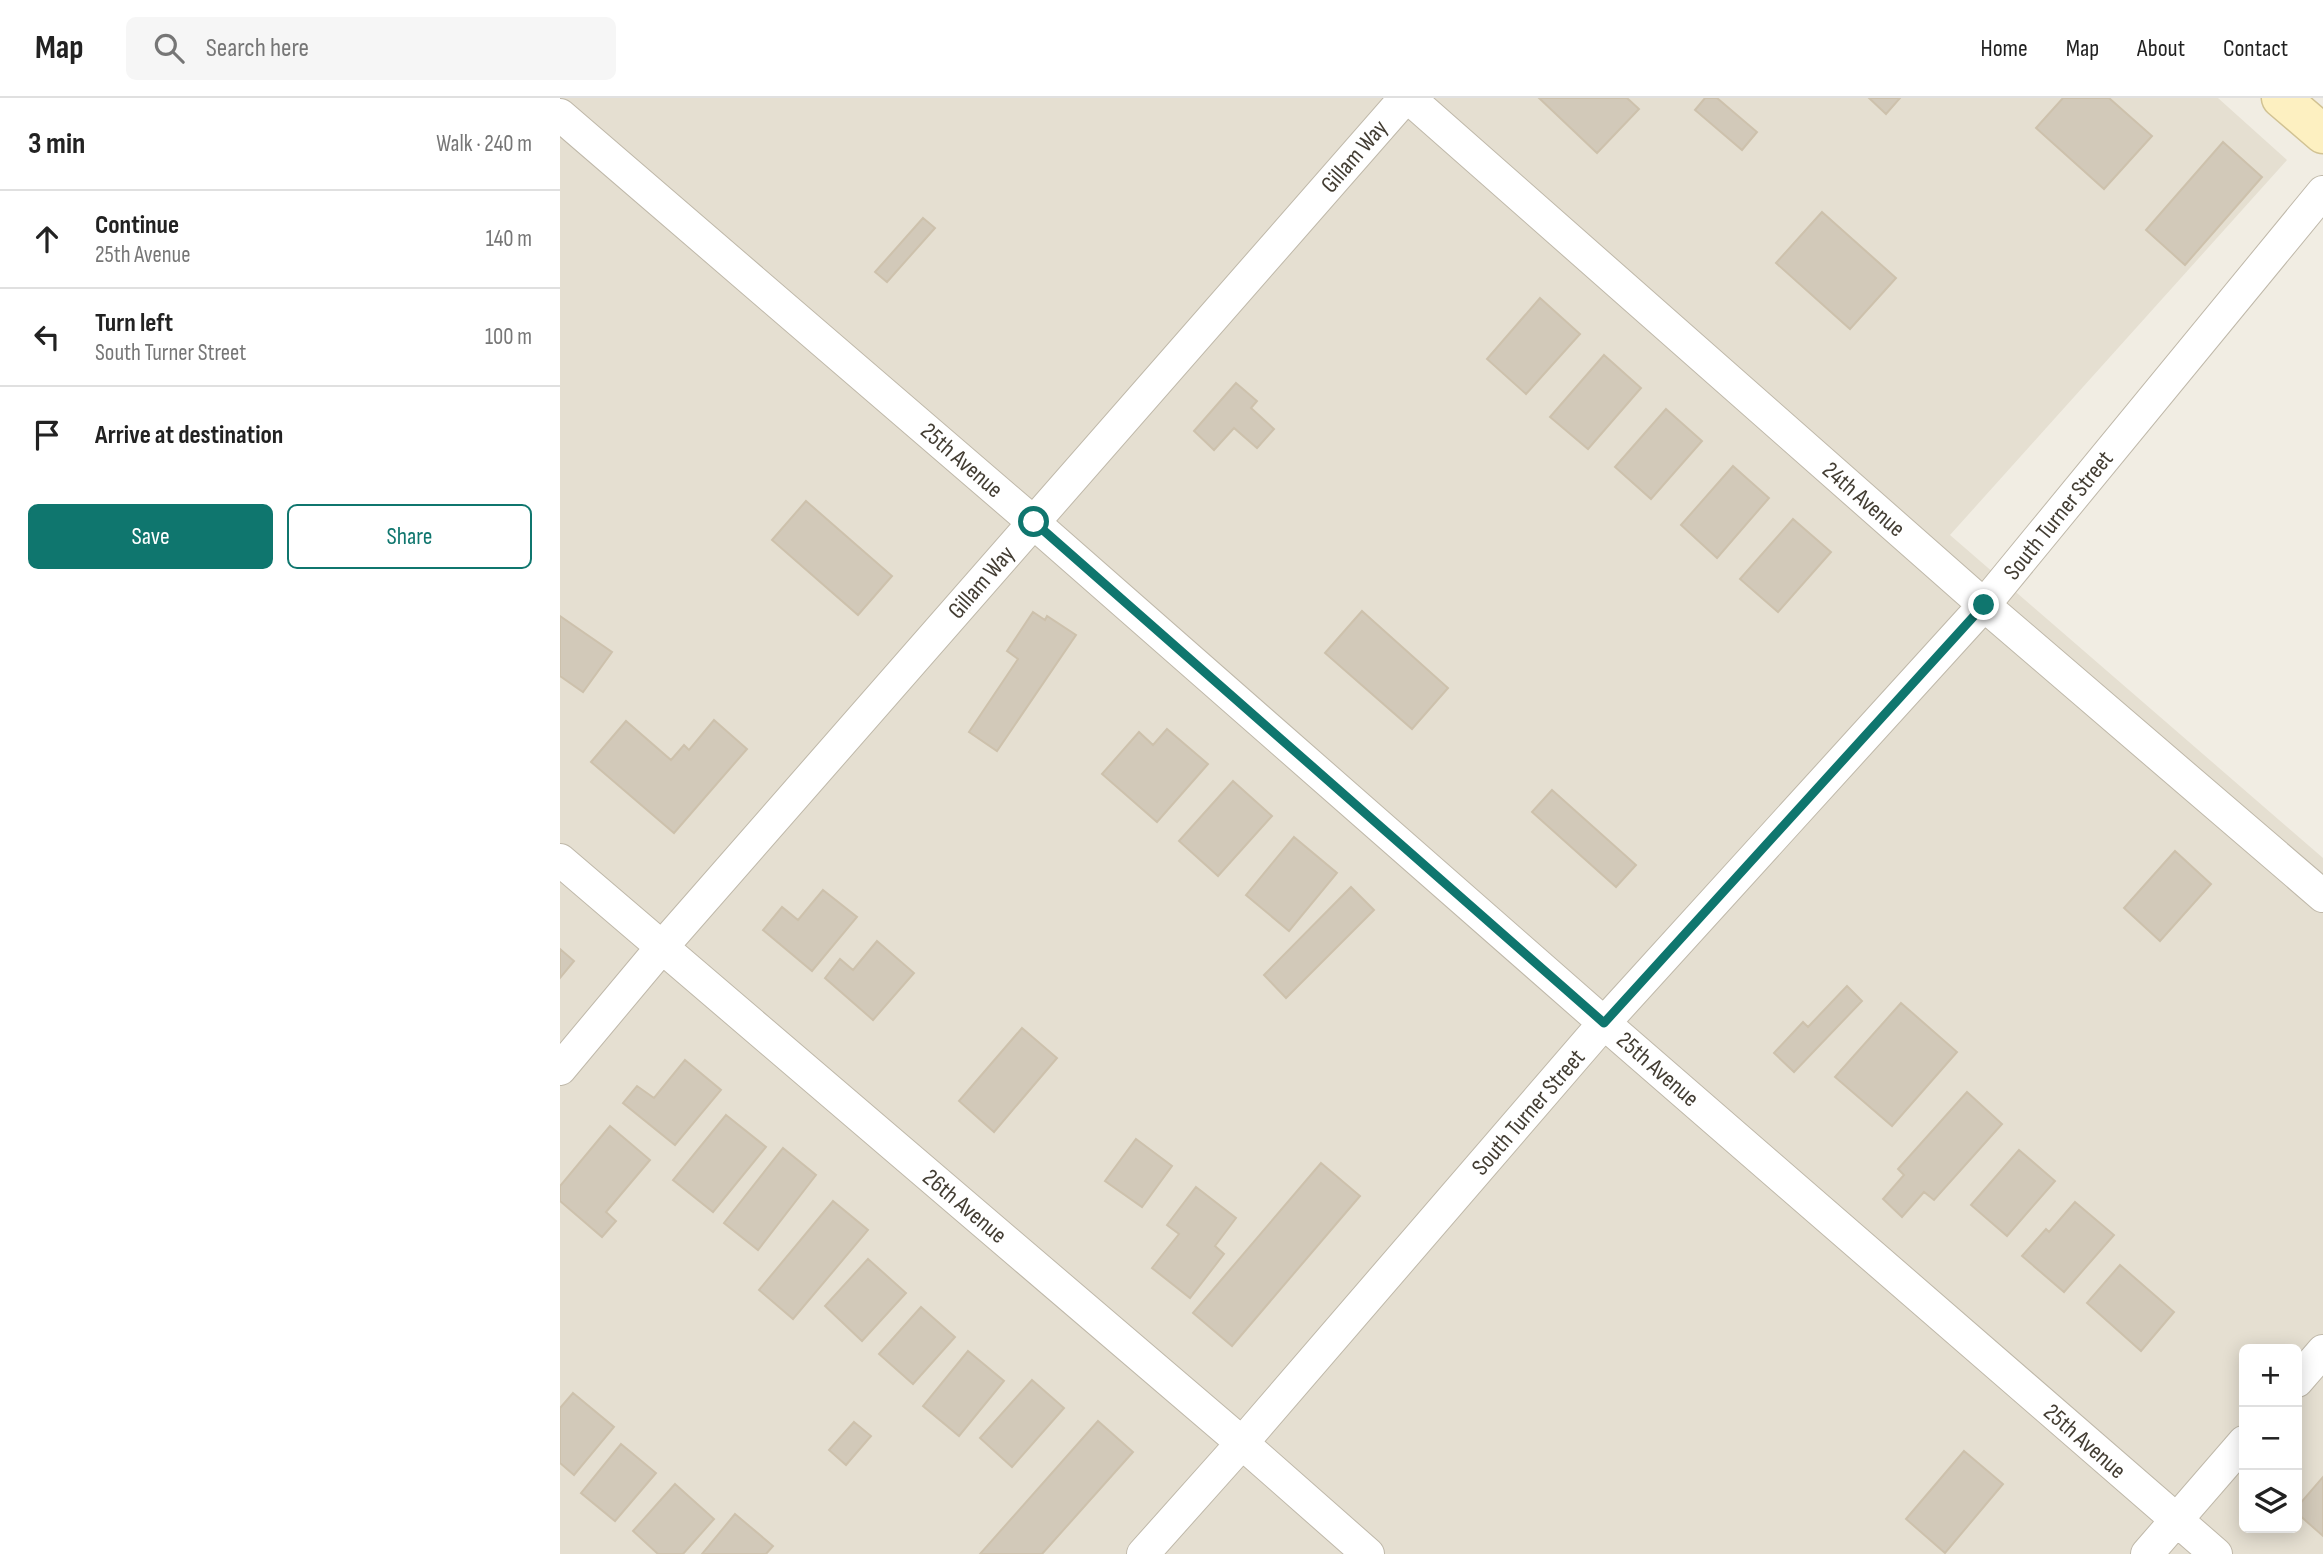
<!DOCTYPE html>
<html lang="en">
<head>
<meta charset="utf-8">
<style>
  :root { --surface:#fff; --page:#f6f6f6; --text:#222; --muted:#767676; --line:#e0e0e0; --accent:#0f766e }
  body { margin:0; font-family:"Sofia Sans Condensed",sans-serif; background:var(--page); color:var(--text) }
  .controls { position:absolute; right:21px; bottom:21px; display:grid; overflow:hidden; border-radius:10px; box-shadow:0 4px 18px #0003 }
  .controls button { width:63px; height:63px; display:grid; place-items:center; padding:0; border:0; border-bottom:2px solid var(--line); background:var(--surface); color:var(--text); font:35px sans-serif }
  .stop { position:absolute; width:21px; height:21px; margin:-16px; border:5px solid #0f766e; border-radius:50%; background:#fff }
  .stop.end { background:#0f766e; border-color:#fff; box-shadow:0 2px 7px #0008 }
  .list { margin:0; padding:0; list-style:none }
  h2 { display:flex; justify-content:space-between; align-items:center; height:91px; margin:0; padding:0 28px; font-size:30px }
  h2 small { font-size:23px; font-weight:400; color:var(--muted) }
  .list li { display:grid; grid-template-columns:46px 1fr auto; gap:21px; align-items:center; box-sizing:border-box; height:98px; padding:0 28px; border-top:2px solid var(--line) }
  .list b { display:block; font-size:26px; white-space:nowrap }
  .list p { margin:0; font-size:23px; white-space:nowrap; color:var(--muted) }
  .list em { font-size:23px; font-style:normal; color:var(--muted) }
  .actions { display:flex; gap:14px; padding:21px 28px }
  .actions a { flex:1; padding:16px 0; border:2px solid var(--accent); border-radius:10px; text-align:center; font-size:24px; color:var(--accent) }
  .actions .main { background:var(--accent); color:#fff }
  .icon { flex:none; width:38px; height:38px; fill:none; stroke:currentColor; stroke-width:2; stroke-linecap:round; stroke-linejoin:round }
  .map { position:relative; flex:none; width:1763px; height:1456px; overflow:hidden }
  header { display:flex; align-items:center; gap:42px; box-sizing:border-box; height:98px; padding:0 35px; background:var(--surface); border-bottom:2px solid var(--line) }
  header strong { font-size:33px }
  nav { display:flex; gap:38px; margin-inline-start:auto; font-size:24px }
  .search { width:490px; height:63px; background:var(--page); display:flex; align-items:center; gap:18px; box-sizing:border-box; padding:0 24px; border-radius:10px; color:var(--muted); font-size:26px }
  main { display:flex }
  aside { flex:1; background:var(--surface) }
  .map>svg:first-child { display:block }
</style>
</head>
<body>
<header>
<strong>Map</strong>
<div class="search"><svg class="icon" aria-label="search" viewBox="0 0 24 24"><circle cx="10" cy="10" r="6"/><path d="M15 15l6 6"/></svg>Search here</div>
<nav><a>Home</a><a>Map</a><a>About</a><a>Contact</a></nav>
</header>
<main>
<aside>
<h2>3 min<small>Walk · 240 m</small></h2>
<ul class="list">
<li><svg class="icon" aria-label="ahead" viewBox="0 0 24 24"><path d="M12 20V5M6 11l6-6 6 6"/></svg><div><b>Continue</b><p>25th Avenue</p></div><em>140 m</em></li>
<li><svg class="icon" aria-label="left" viewBox="0 0 24 24"><path d="M17 20v-9H6M10 6l-5 5 5 5"/></svg><div><b>Turn left</b><p>South Turner Street</p></div><em>100 m</em></li>
<li><svg class="icon" aria-label="arrive" viewBox="0 0 24 24"><path d="M6 21V4h12l-3 4 3 4H6"/></svg><div><b>Arrive at destination</b></div></li>
</ul>
<div class="actions"><a class="main">Save</a><a>Share</a></div>
</aside>
<div class="map">
<svg width="1763" height="1456" viewBox="0 0 1763 1456">
  <rect width="100%" height="100%" fill="#f1ede3"/>
  <!-- residential -->
  <path fill="#e5dfd1" fill-rule="evenodd" d="M0 0H1658L1727 62 1390 437 1763 760V1456H0ZM1684 1251H1737V1430H1684Z"/>
  <!-- building -->
  <path fill="#d2c9b9" stroke="#cdc1ac" stroke-width="2" d="M979 0H1067L1079 11 1037 55Z
    M1145 0H1157L1197 34 1182 52 1135 12Z
    M1309 0H1340L1326 16Z
    M1503 0H1549L1592 38 1544 91 1476 30Z
    M1663 44 1702 79 1625 167 1586 132Z
    M1262 114 1336 180 1290 231 1216 165Z
    M363 120 375 130 327 184 315 174Z
    M980 200 1020 236 966 296 927 261Z
    M1044 257 1081 290 1028 351 990 319Z
    M676 285 697 303 691 310 714 331 697 350 674 330 654 352 634 333Z
    M1106 311 1142 343 1091 401 1055 369Z
    M1173 368 1209 400 1157 460 1121 427Z
    M246 403 332 478 298 517 212 442Z
    M1233 421 1271 454 1218 514 1180 481Z
    M802 513 888 590 852 631 765 555Z
    M473 514 485 522 487 518 516 537 437 653 409 634 458 561 447 553Z
    M0 518 52 554 23 594 0 578Z
    M154 622 187 651 114 735 31 664 66 623 111 662 124 647 129 652Z
    M607 631 648 666 597 724 542 676 579 634 593 647Z
    M673 683 712 718 658 778 619 743Z
    M992 692 1076 767 1056 789 972 714Z
    M734 739 777 775 729 833 686 797Z
    M1615 753 1651 786 1600 843 1564 810Z
    M791 789 814 812 726 900 704 877Z
    M263 792 297 819 252 873 203 832 222 809 238 822Z
    M317 843 354 875 313 922 265 880 280 861 293 872Z
    M0 851 14 863 0 880Z
    M1287 888 1302 903 1234 974 1214 955 1243 924 1248 929Z
    M1341 905 1397 954 1332 1028 1275 979Z
    M462 930 497 960 434 1034 399 1003Z
    M125 962 161 992 115 1047 63 1005 77 988 94 1000Z
    M1407 994 1442 1026 1374 1102 1364 1094 1342 1119 1323 1101 1344 1077 1338 1071Z
    M166 1017 206 1049 153 1114 113 1082Z
    M50 1028 90 1062 46 1114 56 1123 42 1139 0 1103V1088Z
    M576 1041 612 1068 582 1109 545 1083Z
    M223 1050 256 1077 198 1152 164 1125Z
    M1459 1052 1495 1083 1447 1138 1411 1107Z
    M761 1065 800 1098 672 1248 633 1215Z
    M636 1089 676 1120 655 1148 664 1156 630 1200 592 1170 619 1136 607 1127Z
    M273 1103 308 1132 233 1221 199 1192Z
    M1515 1104 1554 1137 1504 1194 1462 1158 1486 1131 1489 1134Z
    M308 1161 346 1195 302 1243 265 1208Z
    M1560 1167 1614 1214 1581 1253 1527 1205Z
    M361 1209 395 1239 353 1286 319 1256Z
    M408 1253 444 1283 399 1338 363 1308Z
    M472 1282 504 1310 452 1369 420 1340Z
    M13 1295 54 1329 14 1377 0 1365V1310Z
    M538 1323 573 1354 482 1456H420Z
    M294 1324 311 1338 286 1367 269 1352Z
    M61 1346 96 1375 55 1423 21 1395Z
    M1404 1353 1443 1386 1385 1455 1346 1421Z
    M1763 1379V1438L1737 1415V1409Z
    M115 1386 154 1421 123 1456H98L73 1433Z
    M175 1416 213 1448 206 1456H142Z"/>
  <g fill="none" stroke-linecap="round" stroke-linejoin="round">
    <!-- street casing -->
    <g stroke="#bfb8a9" stroke-width="34">
      <path id="street" d="M849 0 1424 507 1763 798
        M0 17 473 424 1044 925 1656 1456
        M0 762 682 1345 808 1456
        M0 971 102 849 845 0
        M1737 1283 1763 1253
        M583 1456 682 1345 1044 925 1424 507 1763 94
        M1587 1456 1684 1344"/>
    </g>
    <!-- secondary casing -->
    <g stroke="#d1c293" stroke-width="41">
      <path id="secondary" d="M1721 0 1763 36"/>
    </g>
    <!-- street -->
    <use href="#street" stroke="#fff" stroke-width="32"/>
    <!-- secondary -->
    <use href="#secondary" stroke="#fdf0c1" stroke-width="38"/>
  </g>
  <g fill="none" stroke-linecap="round" stroke-linejoin="round">
    <!-- route -->
    <path stroke="#0f766e" stroke-width="9" d="M474 424 1044 925 1424 507"/>
  </g>
  <g text-anchor="middle" stroke-width="7" stroke-linejoin="round" paint-order="stroke">
    <!-- street labels -->
    <g font-size="24" fill="#433d33" stroke="#fff">
      <text transform="translate(794 58) rotate(-49)" y="8">Gillam Way</text>
      <text transform="translate(402 362) rotate(41)" y="8">25th Avenue</text>
      <text transform="translate(1304 401) rotate(41)" y="8">24th Avenue</text>
      <text transform="translate(1498 417) rotate(-51)" y="8">South Turner Street</text>
      <text transform="translate(421 484) rotate(-49)" y="8">Gillam Way</text>
      <text transform="translate(1098 971) rotate(41)" y="8">25th Avenue</text>
      <text transform="translate(968 1014) rotate(-49)" y="8">South Turner Street</text>
      <text transform="translate(405 1108) rotate(40)" y="8">26th Avenue</text>
      <text transform="translate(1525 1343) rotate(41)" y="8">25th Avenue</text>
    </g>
  </g>
</svg>
<div class="controls">
<button>+</button>
<button>−</button>
<button><svg class="icon" aria-label="layers" viewBox="0 0 24 24"><path d="M12 4l9 5-9 5-9-5zM3 14l9 5 9-5"/></svg></button>
</div>
<div class="stop" style="left:474px;top:424px"></div>
<div class="stop end" style="left:1424px;top:507px"></div>
</div>
</main>
</body>
</html>
